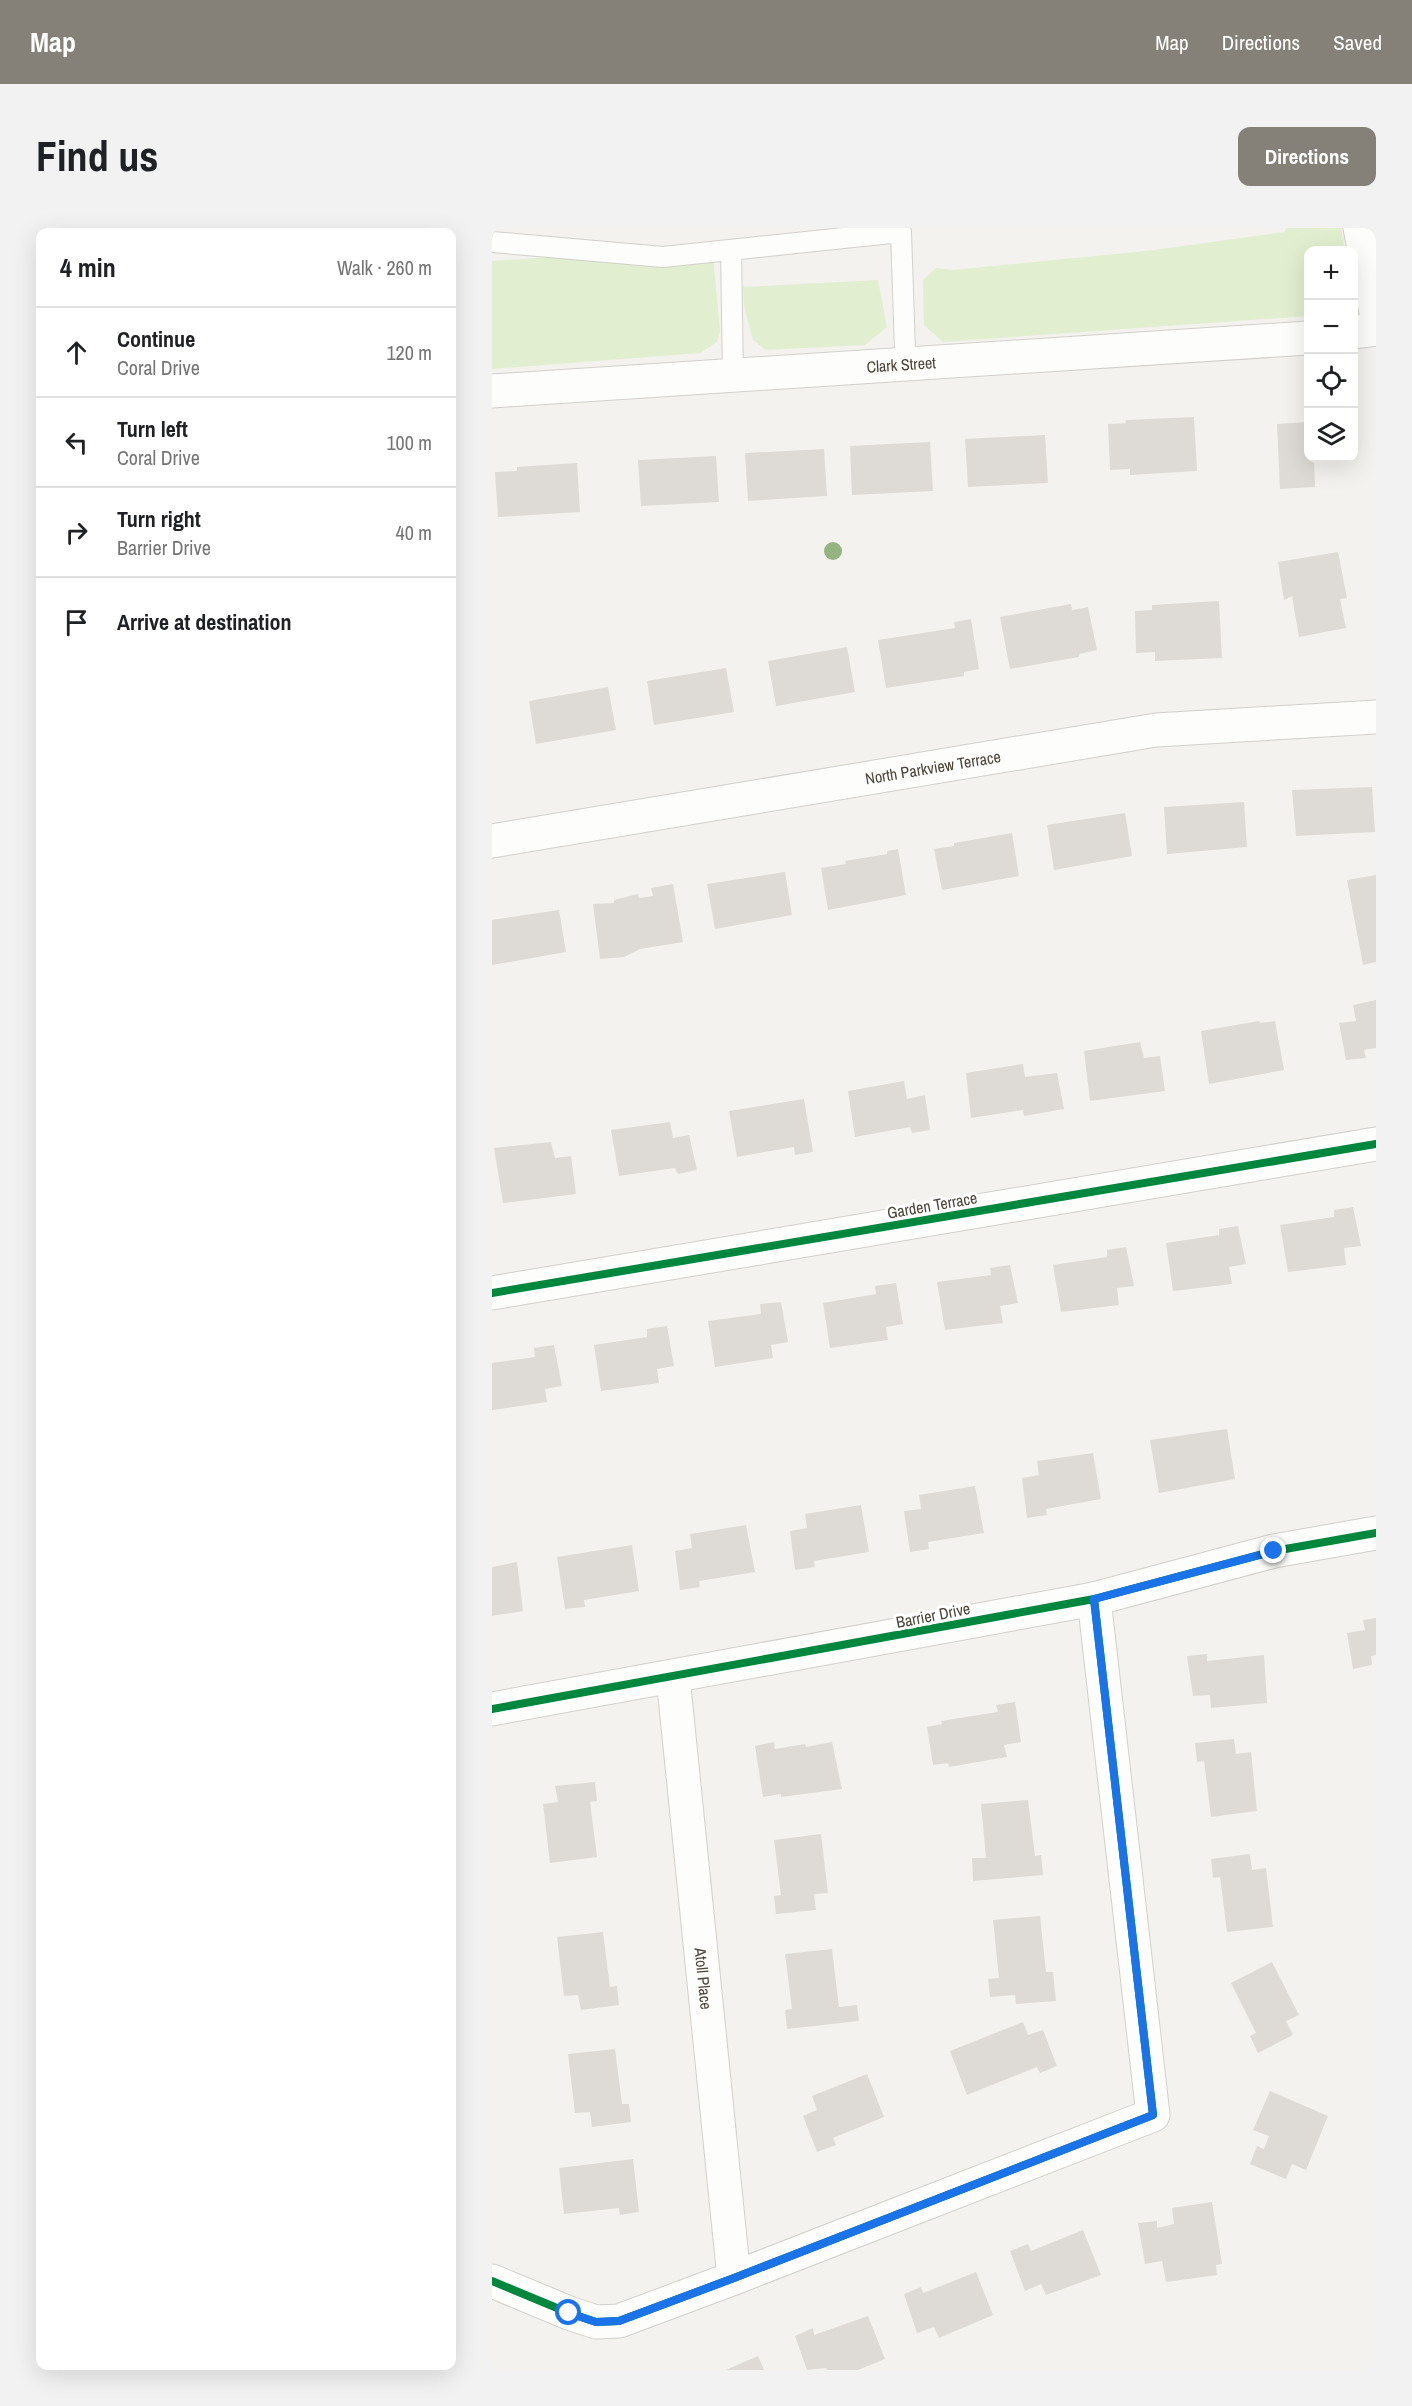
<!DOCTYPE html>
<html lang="en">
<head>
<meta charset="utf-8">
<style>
  :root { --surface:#fff; --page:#f2f2f2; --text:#202124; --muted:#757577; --line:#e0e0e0; --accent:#868178 }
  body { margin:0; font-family:"Archivo Narrow",sans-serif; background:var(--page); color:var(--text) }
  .controls { position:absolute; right:18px; top:18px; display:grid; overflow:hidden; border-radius:12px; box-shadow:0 6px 24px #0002 }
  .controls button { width:54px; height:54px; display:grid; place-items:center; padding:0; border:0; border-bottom:2px solid var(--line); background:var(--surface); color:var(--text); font:30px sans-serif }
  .stop { position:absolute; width:18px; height:18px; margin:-14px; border:4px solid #1a73e8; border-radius:50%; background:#fff }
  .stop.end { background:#1a73e8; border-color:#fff; box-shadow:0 2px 6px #0008 }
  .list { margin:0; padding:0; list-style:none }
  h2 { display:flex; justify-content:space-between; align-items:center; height:78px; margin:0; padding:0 24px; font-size:26px }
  h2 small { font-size:20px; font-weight:400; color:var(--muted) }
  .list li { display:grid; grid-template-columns:39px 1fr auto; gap:18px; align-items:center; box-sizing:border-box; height:90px; padding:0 24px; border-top:2px solid var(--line) }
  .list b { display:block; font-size:22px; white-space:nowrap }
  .list p { margin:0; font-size:20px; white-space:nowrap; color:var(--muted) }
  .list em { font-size:20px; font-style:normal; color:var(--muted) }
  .icon { flex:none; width:33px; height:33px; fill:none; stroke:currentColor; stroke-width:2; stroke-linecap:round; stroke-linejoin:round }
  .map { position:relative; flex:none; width:884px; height:2142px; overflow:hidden; border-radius:12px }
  header { display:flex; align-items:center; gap:36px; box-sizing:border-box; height:84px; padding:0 30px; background:var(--accent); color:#fff }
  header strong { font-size:28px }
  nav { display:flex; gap:33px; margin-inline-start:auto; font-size:21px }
  .intro { display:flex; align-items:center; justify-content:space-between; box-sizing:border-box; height:144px; padding:0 36px }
  h1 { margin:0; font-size:42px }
  .button { padding:15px 27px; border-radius:12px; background:var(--accent); color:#fff; font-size:21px; font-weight:700 }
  main { display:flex; gap:36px; padding:0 36px }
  aside { flex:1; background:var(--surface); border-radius:12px; box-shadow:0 6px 24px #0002 }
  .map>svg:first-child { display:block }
</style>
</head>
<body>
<header>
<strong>Map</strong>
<nav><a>Map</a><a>Directions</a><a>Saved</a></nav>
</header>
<div class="intro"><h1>Find us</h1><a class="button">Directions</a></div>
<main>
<aside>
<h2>4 min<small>Walk · 260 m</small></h2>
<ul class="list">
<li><svg class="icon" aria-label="ahead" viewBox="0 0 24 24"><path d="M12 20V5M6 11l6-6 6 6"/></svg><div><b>Continue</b><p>Coral Drive</p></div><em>120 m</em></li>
<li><svg class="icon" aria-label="left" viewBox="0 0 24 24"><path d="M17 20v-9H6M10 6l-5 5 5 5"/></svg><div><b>Turn left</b><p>Coral Drive</p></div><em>100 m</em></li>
<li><svg class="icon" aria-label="right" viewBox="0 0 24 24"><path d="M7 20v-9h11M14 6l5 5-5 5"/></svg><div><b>Turn right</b><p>Barrier Drive</p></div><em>40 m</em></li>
<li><svg class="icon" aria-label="arrive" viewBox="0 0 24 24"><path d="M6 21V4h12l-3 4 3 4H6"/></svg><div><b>Arrive at destination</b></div></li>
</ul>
</aside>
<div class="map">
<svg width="884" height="2142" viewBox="0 0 884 2142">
  <rect width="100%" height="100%" fill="#f4f2ee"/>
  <!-- green -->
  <path fill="#e1eecf" d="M794 0H849L853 22H816V88L451 114 432 97 431 52 444 40 461 42 654 23 793 4Z
    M220 18 228 103 225 114 208 125 0 141V33Z
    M386 52 395 99 373 117 274 122 261 112 252 78 251 59Z"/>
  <!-- building -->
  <path fill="#dedbd6" d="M702 189 705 243 638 247V241L618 242 616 196 634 195 633 192Z
    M816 194V230H822L823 259 788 261 785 196Z
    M553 207 556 255 476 259 473 211Z
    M438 214 441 263 360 267 358 218Z
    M332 221 335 268 256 273 253 225Z
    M224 228 227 274 149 278 146 232Z
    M85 235 88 284 6 289 3 244 25 243V239Z
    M846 324 855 370 848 371 854 400 807 409 800 368 792 372 786 334Z
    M727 373 730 430 663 433V424L644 425 643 383 660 382V377Z
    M579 376 580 382 596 379 605 422 587 426V429L518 441 508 389Z
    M479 391 487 441 472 444V448L394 460 386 412 463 400 462 394Z
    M355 419 363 464 284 478 276 433Z
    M234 440 242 484 162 497 155 453Z
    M116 459 124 502 44 516 37 473Z
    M880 559 883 604 804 608 800 562Z
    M752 574 755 619 675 626 672 579Z
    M633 585 640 628 562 642 555 597Z
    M520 605 527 648 450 662 442 621 462 618V615Z
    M406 621 414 667 336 682 329 640 354 636 353 633 395 626V623Z
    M293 644 300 687 223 701 215 656Z
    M884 647V734L871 737 855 652Z
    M181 656 191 714 148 721 132 729 108 731 101 676 122 675V672L146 666 147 670 161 668 159 660Z
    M67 682 74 724 0 737V692Z
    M884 772V820L872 822 874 830 854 832 847 795 864 793 861 777Z
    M767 793 768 795 783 793 792 842 717 856 709 803Z
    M648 814 652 830 668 828 673 863 598 873 592 823Z
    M531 836 533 849 565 845 572 881 532 888 531 882 479 890 474 845Z
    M412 853 415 871 433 867 438 902 420 905 418 899 363 909 356 863Z
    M312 871 321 924 303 927 302 919 245 929 237 883Z
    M178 894 181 910 197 907 205 942 186 946 183 940 127 948 119 902Z
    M59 914 63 930 79 928 84 966 11 975 2 920Z
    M861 979 869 1018 852 1020 854 1037 796 1044 788 997 842 989V982Z
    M746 998 754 1036 737 1039 740 1056 681 1063 674 1015 727 1007V1001Z
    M634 1019 642 1058 625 1060 627 1077 569 1084 561 1037 615 1029V1022Z
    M518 1037 526 1075 508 1078 511 1095 453 1102 445 1054 499 1047 498 1040Z
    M404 1055 411 1096 394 1099 396 1112 338 1120 331 1075 384 1066 383 1058Z
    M289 1074 296 1114 279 1117 281 1130 223 1139 216 1093 269 1086 268 1076Z
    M175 1098 182 1138 165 1141 167 1155 109 1163 102 1117 155 1109V1101Z
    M62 1117 70 1158 53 1161 55 1174 0 1182V1135L43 1129 42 1120Z
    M735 1201 743 1251 667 1265 658 1212Z
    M601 1225 609 1271 554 1281 555 1287 535 1290 530 1250 547 1247 545 1233Z
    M483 1258 492 1305 436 1314 437 1321 418 1324 412 1283 429 1281 427 1267Z
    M369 1277 377 1324 322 1333 323 1339 303 1342 298 1303 315 1300 313 1286Z
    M254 1297 263 1344 207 1353 208 1359 188 1362 183 1323 200 1320 198 1306Z
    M140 1317 147 1363 92 1372 93 1379 73 1381 65 1329Z
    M25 1334 31 1383 0 1388V1339Z
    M884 1390V1427L879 1428 880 1437 861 1441 855 1405 873 1402 871 1392Z
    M715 1426V1433L772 1427 775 1475 719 1480 718 1467 701 1468 695 1428Z
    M523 1474 529 1514 512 1517 515 1529 457 1539 456 1535 441 1537 435 1499 450 1496 449 1493 506 1484 504 1477Z
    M742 1511 744 1526 759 1524 765 1583 719 1589 712 1533 705 1534 703 1515Z
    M282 1514 283 1521 313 1516 314 1519 340 1514 350 1561 289 1569V1566L271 1569 263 1518Z
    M103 1554 105 1573 98 1574 105 1629 58 1635 51 1576 66 1574 63 1558Z
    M536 1572 543 1628 549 1627 551 1647 481 1653 480 1630H494L489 1576Z
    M329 1606 336 1665 322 1666 324 1682 284 1686 282 1668 289 1667 282 1612Z
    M758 1626 760 1642 774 1640 781 1699 735 1704 728 1649 721 1650 719 1631Z
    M548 1688 554 1744H561L564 1773 524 1776 523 1767 498 1769 496 1751 507 1750 501 1692Z
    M111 1704 118 1759 125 1758 127 1777 89 1782 86 1767 72 1768 65 1709Z
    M340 1721 347 1779 365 1777 367 1793 295 1801 293 1782 300 1781 293 1726Z
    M780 1734 807 1787 794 1793 801 1807 766 1825 758 1808 764 1805 739 1755Z
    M531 1794 536 1807 551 1802 565 1838 548 1845 545 1839 475 1867 458 1823Z
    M123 1821 130 1876H137L139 1894 100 1899 98 1884 83 1885 76 1826Z
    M375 1846 392 1889 341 1910 344 1917 325 1924 311 1888 325 1882 320 1868Z
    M778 1863 836 1888 814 1942 800 1936 794 1951 758 1936 765 1918 772 1921 777 1908 761 1902Z
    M141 1931 147 1984 128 1987 127 1980 72 1986 67 1940Z
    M720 1974 730 2036 724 2037 725 2047 674 2054 670 2033 653 2036 646 1995 665 1993V2000L682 1996 680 1980Z
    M591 2002 609 2047 554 2067 549 2056 533 2063 518 2023 536 2016 539 2023Z
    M484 2044 501 2087 447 2110 442 2099 425 2105 412 2066 429 2059 431 2065Z
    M376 2088 393 2131 366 2142H335L334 2140 315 2142 303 2108 321 2100 322 2107Z
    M266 2128 272 2142H234Z"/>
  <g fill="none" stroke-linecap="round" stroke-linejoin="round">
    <!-- service casing -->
    <g stroke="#d2d0cb" stroke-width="22">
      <path id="service" d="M0 14 171 29 409 4 413 122 417 137
        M239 22 241 148"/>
    </g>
    <!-- minor casing -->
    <g stroke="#d2d0cb" stroke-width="35">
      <g id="minor">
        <path d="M862 104 884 101"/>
        <path id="s1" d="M0 163 816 110"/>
        <path id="s2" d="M0 613 664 502 884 489"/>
        <path d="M0 1065 884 916"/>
        <path id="s3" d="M181 1449 242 2050"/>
        <path d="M0 1481 602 1371 782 1323 884 1305"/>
        <path d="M0 2053 77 2085 104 2094 127 2093 242 2050 661 1887 602 1371"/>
      </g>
    </g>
    <!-- tertiary casing -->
    <g stroke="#d2d0cb" stroke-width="35">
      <path id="tertiary" d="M868 0 884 84"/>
    </g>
    <!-- service -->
    <use href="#service" stroke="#fdfdfc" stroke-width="20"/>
    <!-- minor -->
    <use href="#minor" stroke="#fdfdfc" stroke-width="33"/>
    <!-- tertiary -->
    <use href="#tertiary" stroke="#fdfdfc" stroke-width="33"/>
    <!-- cycleway casing -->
    <g stroke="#fff" stroke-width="11">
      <path id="cycleway" d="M0 1065 884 916
        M0 1481 602 1371 782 1323 884 1305
        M0 2053 77 2085 104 2094 127 2093 242 2050 661 1887 602 1371"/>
    </g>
    <!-- cycleway -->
    <use href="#cycleway" stroke="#00873e" stroke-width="8"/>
  </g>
  <!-- trees -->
  <circle fill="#96b382" cx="341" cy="323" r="9"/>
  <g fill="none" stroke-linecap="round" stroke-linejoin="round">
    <!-- route -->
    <path stroke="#1a73e8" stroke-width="8" d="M77 2085 104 2094 127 2093 242 2050 661 1887 602 1371 782 1323"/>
  </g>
  <g text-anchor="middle" stroke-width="6" stroke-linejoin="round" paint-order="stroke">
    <!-- street labels -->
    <g font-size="16" fill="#4b4439" stroke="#fff">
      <text dy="6" stroke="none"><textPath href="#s1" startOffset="410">Clark Street</textPath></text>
      <text dy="6" stroke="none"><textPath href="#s2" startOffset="447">North Parkview Terrace</textPath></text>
      <text transform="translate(440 977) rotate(-10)" y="6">Garden Terrace</text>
      <text transform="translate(441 1387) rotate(-11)" y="6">Barrier Drive</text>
      <text dy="6" stroke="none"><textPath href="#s3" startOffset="303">Atoll Place</textPath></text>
    </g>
  </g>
</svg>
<div class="controls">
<button>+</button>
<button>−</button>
<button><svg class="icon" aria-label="locate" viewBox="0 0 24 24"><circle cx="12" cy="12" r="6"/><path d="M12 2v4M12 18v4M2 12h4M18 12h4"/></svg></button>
<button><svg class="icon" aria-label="layers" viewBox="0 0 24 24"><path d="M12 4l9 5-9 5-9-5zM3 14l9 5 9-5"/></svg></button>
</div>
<div class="stop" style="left:77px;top:2085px"></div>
<div class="stop end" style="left:782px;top:1323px"></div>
</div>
</main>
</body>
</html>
